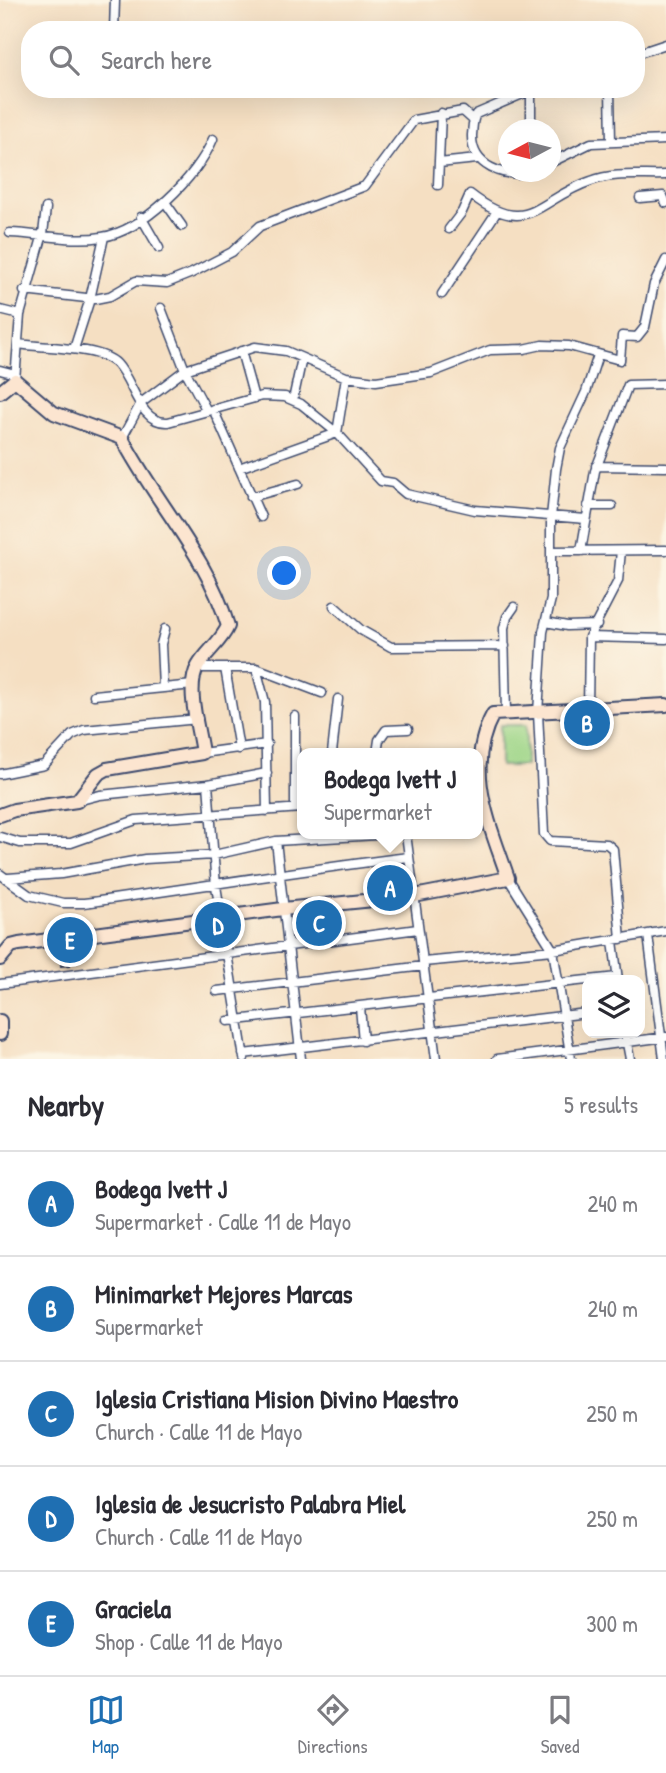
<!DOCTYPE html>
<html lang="en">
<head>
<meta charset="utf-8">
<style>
  :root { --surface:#fff; --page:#f2f2f3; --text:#2b2b33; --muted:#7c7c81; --line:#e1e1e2; --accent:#1f6fb2 }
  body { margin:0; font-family:"Patrick Hand",sans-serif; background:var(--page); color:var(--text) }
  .controls { position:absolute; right:21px; bottom:21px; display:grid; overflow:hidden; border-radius:14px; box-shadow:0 7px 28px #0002 }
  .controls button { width:63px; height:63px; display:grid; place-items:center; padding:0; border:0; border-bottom:2px solid var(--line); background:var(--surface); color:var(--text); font:35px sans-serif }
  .compass { position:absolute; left:498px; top:119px; width:63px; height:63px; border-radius:50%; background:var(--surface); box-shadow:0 7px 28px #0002; rotate:263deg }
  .you { position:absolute; left:285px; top:574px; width:24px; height:24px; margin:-18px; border:5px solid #fff; border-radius:50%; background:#1a73e8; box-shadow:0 0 0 10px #1a73e833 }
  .badge { display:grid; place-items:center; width:46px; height:46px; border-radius:50%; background:var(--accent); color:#fff; font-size:23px; font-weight:700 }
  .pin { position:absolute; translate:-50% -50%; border:4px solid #fff; box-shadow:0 2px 7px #0006 }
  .popup { position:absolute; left:297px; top:748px; width:186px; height:91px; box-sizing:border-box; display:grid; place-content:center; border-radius:14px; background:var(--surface); filter:drop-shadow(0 2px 5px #0005); font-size:23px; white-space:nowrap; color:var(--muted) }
  .popup b { font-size:26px; color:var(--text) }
  .popup::after { content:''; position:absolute; left:50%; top:100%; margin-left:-14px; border:14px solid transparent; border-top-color:var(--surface) }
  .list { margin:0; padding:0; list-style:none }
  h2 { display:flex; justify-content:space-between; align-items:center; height:91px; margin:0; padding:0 28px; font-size:30px }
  h2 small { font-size:23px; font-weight:400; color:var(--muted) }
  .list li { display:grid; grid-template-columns:46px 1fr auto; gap:21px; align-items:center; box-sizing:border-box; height:105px; padding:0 28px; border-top:2px solid var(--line) }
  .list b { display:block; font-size:26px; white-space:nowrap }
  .list p { margin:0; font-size:23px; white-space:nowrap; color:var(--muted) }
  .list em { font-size:23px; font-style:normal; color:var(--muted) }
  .icon { flex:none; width:38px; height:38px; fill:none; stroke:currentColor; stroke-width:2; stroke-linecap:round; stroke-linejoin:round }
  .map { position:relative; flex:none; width:666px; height:1059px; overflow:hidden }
  .search { position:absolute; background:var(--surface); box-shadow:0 7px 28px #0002; left:21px; right:21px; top:21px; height:77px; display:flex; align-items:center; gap:18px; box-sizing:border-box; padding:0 24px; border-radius:28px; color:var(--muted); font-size:26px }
  .sheet { height:616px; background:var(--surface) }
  nav { display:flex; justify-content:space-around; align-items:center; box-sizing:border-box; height:98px; border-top:2px solid var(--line); background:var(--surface); font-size:19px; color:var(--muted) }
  nav a { display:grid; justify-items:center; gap:4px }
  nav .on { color:var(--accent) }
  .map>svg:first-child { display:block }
</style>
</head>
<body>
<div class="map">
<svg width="666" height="1059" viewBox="0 0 666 1059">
  <rect width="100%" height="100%" fill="#fcf5e5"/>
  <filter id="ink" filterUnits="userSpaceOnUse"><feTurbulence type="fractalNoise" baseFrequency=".0143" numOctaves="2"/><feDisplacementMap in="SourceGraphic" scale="14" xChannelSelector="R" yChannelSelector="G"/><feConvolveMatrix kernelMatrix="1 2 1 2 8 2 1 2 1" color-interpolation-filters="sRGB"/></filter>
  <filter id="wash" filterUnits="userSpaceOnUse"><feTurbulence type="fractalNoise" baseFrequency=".00686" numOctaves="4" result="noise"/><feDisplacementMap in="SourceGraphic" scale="28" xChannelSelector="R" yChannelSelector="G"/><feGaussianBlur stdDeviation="1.57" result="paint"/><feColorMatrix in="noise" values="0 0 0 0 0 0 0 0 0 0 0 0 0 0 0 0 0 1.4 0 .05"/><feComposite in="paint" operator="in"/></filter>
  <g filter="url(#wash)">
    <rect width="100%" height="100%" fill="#f5dfc2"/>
    <!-- green -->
    <path fill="#9dd587" stroke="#5c8272" stroke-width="2" d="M500 725H526V766H500Z"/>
    <g id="blocks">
      <!-- building -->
      <path fill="#bea7eb" d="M583 720H591L593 744 584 745Z
        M392 866 395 889 385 890 382 867Z
        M322 914 325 933 316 935 313 915Z
        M68 946 70 965 61 966 59 947Z"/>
    </g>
  </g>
  <g filter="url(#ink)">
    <use href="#blocks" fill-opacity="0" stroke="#3c496d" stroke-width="2"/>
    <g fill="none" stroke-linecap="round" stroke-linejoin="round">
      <!-- street casing -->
      <g stroke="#3c496d" stroke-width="11">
        <path id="street" d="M114 30 115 0
          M636 54 666 44
          M610 89 611 142
          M531 91V130
          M439 163 477 159
          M550 163 591 143 666 140
          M532 172C504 178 471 167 472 135 473 127 472 121 476 114L534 89
          M438 185 441 113
          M640 198 663 196 666 203
          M165 202 182 226
          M141 217 159 248
          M449 229 462 212 470 194C529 240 537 199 591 181 614 172 642 176 666 175
          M10 233C40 234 73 242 102 237 143 231 198 176 213 139
          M24 291 95 299 110 296 136 281 167 283 192 273 232 252 260 226 365 186 414 120 463 111 473 120
          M442 294 496 213
          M161 308 185 370 207 411
          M0 310 20 315
          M18 344C43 348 100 346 117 364 134 382 139 424 168 422L262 396 285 397 301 404 337 433 381 481 393 483 406 494 475 510 586 519
          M74 349 90 299 104 237
          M241 351 254 398
          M598 355 586 392 560 448 556 469 551 517V599L543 632 538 713 544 834 550 841 607 844 613 849 621 939
          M0 370 15 374
          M15 380 20 315 43 234 46 208
          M293 400 302 358
          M213 409 261 517
          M337 433 346 377
          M122 438 141 403 185 370 255 347 286 351 346 377 376 381 431 373 490 350 524 349 542 345 569 346 620 360 622 336 637 337 645 327 654 284 666 260
          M596 466 666 467
          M239 468 337 433
          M251 497 298 484
          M588 506H612
          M551 551 666 550
          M581 551 595 471 628 385 666 384
          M334 606 361 630 391 647 505 646
          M546 622 567 626 597 625
          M589 637 618 581 621 551
          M197 668H256L322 693
          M225 668 239 749
          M256 668 265 702 267 811
          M163 688 161 644 165 629
          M94 695 193 685
          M588 709 589 637 666 639
          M506 713 504 628 507 617 514 607
          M295 716V808
          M202 753 267 744
          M332 753 338 699
          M377 753 379 740 386 730 408 729
          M0 774 44 765 72 735 84 730 198 719
          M208 784 216 886 244 1058
          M77 801 100 795 208 784 267 773
          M406 834 436 1059
          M0 837 20 843H71L136 820 302 808
          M276 841 301 1059
          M0 874 29 895 63 903H84C192 888 300 870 409 857
          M8 878 61 874 145 859 214 855 276 841 394 834
          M508 878 553 950 571 1059
          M648 935 664 1059
          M613 941 618 980
          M423 962 553 950 666 931
          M589 980 617 977
          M0 984 418 929
          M217 991 424 966
          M360 1007 363 1041
          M228 1021 587 980
          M625 1033 630 1059
          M243 1054 587 1013
          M497 1059 666 1037"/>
      </g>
      <!-- secondary casing -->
      <g stroke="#3c496d" stroke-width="16">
        <path id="secondary" d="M0 392 15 380 54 413 122 438C155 502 207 555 228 626 221 642 207 651 198 666 185 688 199 729 202 753L107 769 98 774 77 801 14 810 0 815
          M0 959 11 946 19 944 283 909 414 896 508 878C490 824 463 769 493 714L666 705
          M0 1021V1034"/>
      </g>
      <!-- street -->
      <use href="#street" stroke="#fff" stroke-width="8"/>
      <!-- secondary -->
      <use href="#secondary" stroke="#fce5d0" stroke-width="12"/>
    </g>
  </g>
</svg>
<div class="controls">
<button><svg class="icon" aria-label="layers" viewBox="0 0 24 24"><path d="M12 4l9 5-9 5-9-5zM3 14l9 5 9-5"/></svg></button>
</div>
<svg class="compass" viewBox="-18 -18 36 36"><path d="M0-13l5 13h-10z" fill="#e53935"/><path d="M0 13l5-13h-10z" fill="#7c7c81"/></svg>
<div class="you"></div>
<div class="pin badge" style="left:390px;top:888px">A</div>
<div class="popup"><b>Bodega Ivett J</b>Supermarket</div>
<div class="pin badge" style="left:587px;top:723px">B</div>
<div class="pin badge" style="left:319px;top:923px">C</div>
<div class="pin badge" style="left:218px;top:925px">D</div>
<div class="pin badge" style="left:70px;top:940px">E</div>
<div class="search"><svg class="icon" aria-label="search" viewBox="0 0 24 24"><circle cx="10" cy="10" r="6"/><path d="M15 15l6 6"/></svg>Search here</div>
</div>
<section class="sheet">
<h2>Nearby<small>5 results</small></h2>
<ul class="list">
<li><span class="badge">A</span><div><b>Bodega Ivett J</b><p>Supermarket · Calle 11 de Mayo</p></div><em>240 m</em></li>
<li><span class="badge">B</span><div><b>Minimarket Mejores Marcas</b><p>Supermarket</p></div><em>240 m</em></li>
<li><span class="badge">C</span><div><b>Iglesia Cristiana Mision Divino Maestro</b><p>Church · Calle 11 de Mayo</p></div><em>250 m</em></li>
<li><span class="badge">D</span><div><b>Iglesia de Jesucristo Palabra Miel</b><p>Church · Calle 11 de Mayo</p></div><em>250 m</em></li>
<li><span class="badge">E</span><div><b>Graciela</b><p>Shop · Calle 11 de Mayo</p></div><em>300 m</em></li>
</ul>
</section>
<nav>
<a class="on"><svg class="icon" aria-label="map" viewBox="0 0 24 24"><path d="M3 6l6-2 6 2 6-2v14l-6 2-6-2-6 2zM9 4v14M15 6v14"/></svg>Map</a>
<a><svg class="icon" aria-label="directions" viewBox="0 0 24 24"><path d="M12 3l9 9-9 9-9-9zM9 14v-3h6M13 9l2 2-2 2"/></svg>Directions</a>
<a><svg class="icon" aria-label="saved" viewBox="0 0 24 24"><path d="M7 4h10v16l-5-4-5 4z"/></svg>Saved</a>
</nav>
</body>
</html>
